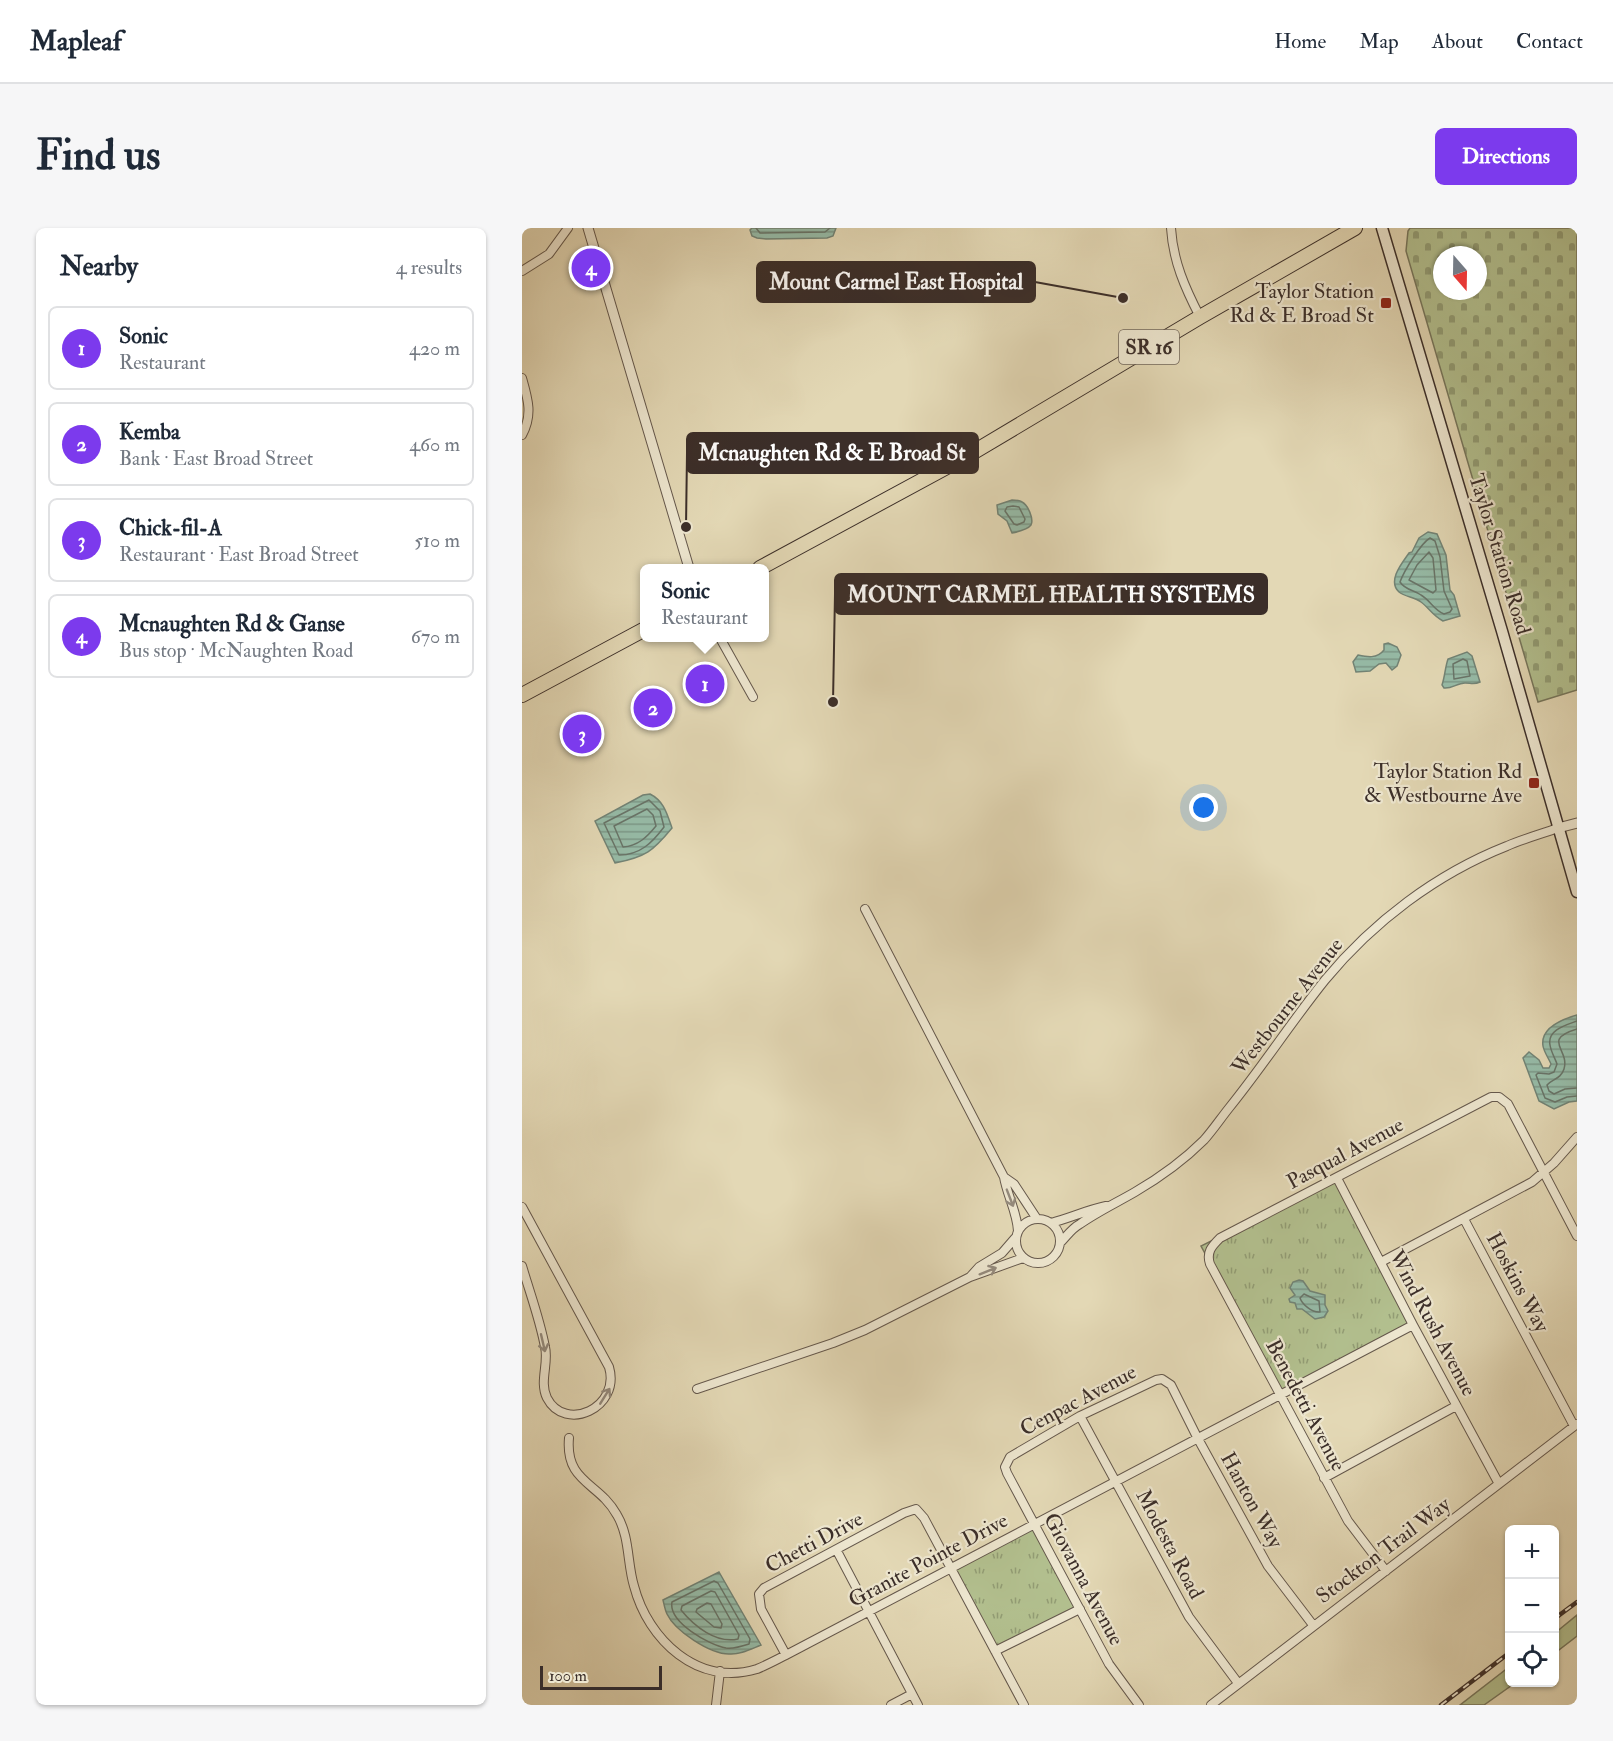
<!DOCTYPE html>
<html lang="en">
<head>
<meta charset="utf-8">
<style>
  :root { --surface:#fff; --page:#f6f6f7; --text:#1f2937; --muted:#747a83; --line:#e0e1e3; --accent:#7c3aed }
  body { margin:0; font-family:"IM FELL Double Pica",serif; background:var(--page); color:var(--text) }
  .controls { position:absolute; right:18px; bottom:18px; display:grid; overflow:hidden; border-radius:9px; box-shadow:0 2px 4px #0004 }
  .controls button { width:54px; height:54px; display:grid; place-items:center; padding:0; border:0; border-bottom:2px solid var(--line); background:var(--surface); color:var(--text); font:30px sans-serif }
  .compass { position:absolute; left:911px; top:18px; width:54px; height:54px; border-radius:50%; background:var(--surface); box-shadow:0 2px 4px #0004; rotate:160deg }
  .scale { position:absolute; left:18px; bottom:15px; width:122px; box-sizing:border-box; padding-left:6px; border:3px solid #3b2e29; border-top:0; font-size:16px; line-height:21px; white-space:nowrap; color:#3b2e29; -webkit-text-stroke:4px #ede6cf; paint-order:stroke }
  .you { position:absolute; left:682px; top:580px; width:21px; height:21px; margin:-15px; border:4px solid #fff; border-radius:50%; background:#1a73e8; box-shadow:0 0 0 9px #1a73e833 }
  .badge { display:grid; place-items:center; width:39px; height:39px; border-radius:50%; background:var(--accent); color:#fff; font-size:20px; font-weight:700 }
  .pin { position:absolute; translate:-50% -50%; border:3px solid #fff; box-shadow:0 2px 6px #0006 }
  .popup { position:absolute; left:118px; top:336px; width:129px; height:78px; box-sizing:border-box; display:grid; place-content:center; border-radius:9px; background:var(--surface); filter:drop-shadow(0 2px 4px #0005); font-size:20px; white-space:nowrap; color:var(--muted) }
  .popup b { font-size:22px; color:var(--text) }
  .popup::after { content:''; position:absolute; left:50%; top:100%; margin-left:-12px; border:12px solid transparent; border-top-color:var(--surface) }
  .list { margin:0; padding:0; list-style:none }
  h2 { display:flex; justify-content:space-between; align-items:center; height:78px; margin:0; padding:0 24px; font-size:26px }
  h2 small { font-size:20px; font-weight:400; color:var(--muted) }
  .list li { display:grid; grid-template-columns:39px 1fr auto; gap:18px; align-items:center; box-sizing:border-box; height:84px; margin:0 12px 12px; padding:0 12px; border:2px solid var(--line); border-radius:9px }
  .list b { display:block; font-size:22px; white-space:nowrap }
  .list p { margin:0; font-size:20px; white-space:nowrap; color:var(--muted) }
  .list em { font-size:20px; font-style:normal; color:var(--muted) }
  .icon { flex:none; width:33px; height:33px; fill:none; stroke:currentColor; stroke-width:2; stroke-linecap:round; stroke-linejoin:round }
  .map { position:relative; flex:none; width:1055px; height:1477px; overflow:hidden; border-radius:9px }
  header { display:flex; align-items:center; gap:36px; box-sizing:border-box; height:84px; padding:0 30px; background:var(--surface); border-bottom:2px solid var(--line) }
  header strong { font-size:28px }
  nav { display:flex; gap:33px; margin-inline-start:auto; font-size:21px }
  .intro { display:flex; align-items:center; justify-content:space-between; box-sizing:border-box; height:144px; padding:0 36px }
  h1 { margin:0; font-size:42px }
  .button { padding:15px 27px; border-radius:9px; background:var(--accent); color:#fff; font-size:21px; font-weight:700 }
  main { display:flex; gap:36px; padding:0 36px }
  aside { flex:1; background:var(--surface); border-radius:9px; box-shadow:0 2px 4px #0004 }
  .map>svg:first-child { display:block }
</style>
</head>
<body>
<header>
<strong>Mapleaf</strong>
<nav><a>Home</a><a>Map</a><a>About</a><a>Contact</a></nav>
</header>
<div class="intro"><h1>Find us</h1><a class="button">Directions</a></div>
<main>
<aside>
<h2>Nearby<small>4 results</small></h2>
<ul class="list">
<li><span class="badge">1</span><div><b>Sonic</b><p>Restaurant</p></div><em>420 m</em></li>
<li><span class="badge">2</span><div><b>Kemba</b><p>Bank · East Broad Street</p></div><em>460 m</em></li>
<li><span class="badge">3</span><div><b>Chick-fil-A</b><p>Restaurant · East Broad Street</p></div><em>510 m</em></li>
<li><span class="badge">4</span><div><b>Mcnaughten Rd &amp; Ganse</b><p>Bus stop · McNaughten Road</p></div><em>670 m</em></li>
</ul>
</aside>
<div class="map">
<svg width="1055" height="1477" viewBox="0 0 1055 1477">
  <defs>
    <pattern id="cemetery-stones" width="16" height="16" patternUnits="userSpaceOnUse" patternTransform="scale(1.5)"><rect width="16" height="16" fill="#b2bf8e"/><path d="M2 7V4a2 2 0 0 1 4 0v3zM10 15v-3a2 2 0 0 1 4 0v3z" fill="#929c74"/></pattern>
    <pattern id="park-tufts" width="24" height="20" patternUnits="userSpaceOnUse" patternTransform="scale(1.5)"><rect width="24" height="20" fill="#b2bf8e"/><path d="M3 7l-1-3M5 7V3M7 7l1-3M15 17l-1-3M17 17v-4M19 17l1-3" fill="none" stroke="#929c74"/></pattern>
    <pattern id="water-rules" width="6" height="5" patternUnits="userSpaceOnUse" patternTransform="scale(1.5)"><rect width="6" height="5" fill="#96bba7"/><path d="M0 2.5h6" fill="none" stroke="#7c9888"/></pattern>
  </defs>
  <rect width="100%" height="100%" fill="#e3d8b5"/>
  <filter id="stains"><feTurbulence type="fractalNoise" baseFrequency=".00333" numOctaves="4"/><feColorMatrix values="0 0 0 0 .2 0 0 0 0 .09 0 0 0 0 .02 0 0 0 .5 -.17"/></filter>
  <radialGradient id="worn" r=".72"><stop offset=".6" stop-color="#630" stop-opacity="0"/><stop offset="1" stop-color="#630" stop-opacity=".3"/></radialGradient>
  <!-- grass -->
  <path fill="#b2bf8e" stroke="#76765c" stroke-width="1.5" d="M1055 1387V1408L1033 1425V1405Z
    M987 1439V1454L993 1455 962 1477H938Z"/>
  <!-- cemetery -->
  <path fill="url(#cemetery-stones)" stroke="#76765c" stroke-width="1.5" fill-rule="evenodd" d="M888 0H1055V462L1016 474 884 23 886 3ZM920 27H956V63H920Z"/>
  <!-- park -->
  <path fill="url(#park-tufts)" stroke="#76765c" stroke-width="1.5" d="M815 950 891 1097 759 1165 679 1018Z
    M512 1296 558 1381 473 1423 428 1342Z"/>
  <!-- water -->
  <path fill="url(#water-rules)" stroke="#728375" stroke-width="1.5" d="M230 0H314L311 8 305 10 244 11 235 10 230 8 228 2Z
    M490 272C493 272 498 272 500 274 506 277 512 291 509 297 506 301 495 304 490 305L485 293 476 286 475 277Z
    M906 304 915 306 924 327 928 362 932 367 938 388 921 393C911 388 907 380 899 374 893 369 883 369 877 364 865 353 880 335 887 325L890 324 897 310Z
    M866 415 875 419 879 427 875 438 870 442 864 435 857 436 848 443 834 444 831 434 836 427C845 429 855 431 862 422V416Z
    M945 424 950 428 958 454C952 457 949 455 943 455 935 455 930 461 922 460L920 457C923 448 923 440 926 431Z
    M128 566C142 573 145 586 150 600 131 623 124 629 93 635L73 593 121 567Z
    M1055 787V873L1047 874 1032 881 1017 873 1001 830 1007 824 1017 832 1021 840H1027L1029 836C1027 831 1022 824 1021 818 1018 799 1041 791 1055 787Z
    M777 1052 781 1053 788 1063 803 1067V1077L806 1083 802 1089 793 1091 780 1081H775L773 1075 768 1074 767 1071 773 1067 768 1060 771 1054Z
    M197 1344 239 1417C229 1421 218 1427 207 1426 188 1426 153 1403 145 1386 143 1382 142 1376 141 1372Z"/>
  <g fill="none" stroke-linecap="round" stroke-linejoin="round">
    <!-- shore -->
    <path stroke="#687468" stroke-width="1.5" d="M234 0 238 5 303 4 308 0
      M491 278 497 279 503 291 502 294 495 297 492 296 483 283 485 279Z
      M908 310 913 313 918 329 922 363 930 381 928 384 922 386C912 382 908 372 899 367 892 362 883 362 878 354 882 343 899 315 908 310Z
      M907 324 911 330 914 362 911 365 887 352 895 337Z
      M941 431 945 433 948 448 932 451 931 436Z
      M127 572 138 583 142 599C130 615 118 627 97 627L82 595Z
      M125 581 131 587 134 598C125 609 116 618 101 619L92 598Z
      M1055 793C1044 797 1025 802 1028 817 1029 824 1033 830 1035 836L1032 844 1027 846 1016 845 1014 847 1023 870 1033 874 1045 869 1055 868
      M1055 801C1019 812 1048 821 1042 841 1039 851 1030 851 1025 857L1027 863 1032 866 1043 861 1055 860
      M782 1066 797 1073 798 1084C790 1085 780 1076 778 1070Z
      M192 1353 196 1355 228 1411 227 1416C221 1418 211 1421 204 1420 187 1417 146 1394 150 1374Z
      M189 1363 193 1364 217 1407 216 1411C194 1416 172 1398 159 1382L160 1378Z
      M185 1375 189 1376 200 1396 199 1400 192 1399 174 1384 175 1381Z"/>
    <!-- minor casing -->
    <g stroke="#65584c" stroke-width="10">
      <path id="minor" d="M649 0C651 33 663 60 678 89
        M0 43 27 26 46 0
        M0 150C6 171 11 187 0 207
        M198 410 231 469
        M343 681 482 949
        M815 950 891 1097 977 1256
        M0 979 87 1139C99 1180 43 1205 25 1170 17 1154 27 1135 23 1119 18 1092 8 1065 0 1038
        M494 1013a22 22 0 1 1 44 0a22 22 0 1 1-44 0Z
        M942 991 1052 1198
        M529 995C548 990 565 982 584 978
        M496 1003C495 984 485 967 482 949L492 956 515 991
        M493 1010 480 1025 457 1039 448 1049 501 1030
        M538 1015C544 1009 550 1000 558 996 575 984 594 975 613 964 637 950 662 932 682 912 691 902 699 890 707 880 741 838 770 793 803 752 851 694 914 646 985 618 1001 611 1019 606 1036 600
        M859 1034 1010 954 1032 935 1055 909
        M175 1161 311 1115 343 1102 448 1049
        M558 1188 667 1389 716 1455
        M47 1210C43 1255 77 1254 95 1287 108 1309 105 1335 112 1358 126 1412 176 1459 235 1441 245 1437 254 1432 264 1427L891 1097
        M802 1250 934 1178
        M315 1323 396 1477
        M864 1343 826 1293 688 1036C684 1024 690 1018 698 1010L969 869H977L986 876 1055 1008
        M473 1423 558 1381
        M264 1427 239 1381 237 1366 242 1360 382 1285 394 1281 402 1290 502 1477
        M194 1477 198 1443
        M369 1477 390 1466
        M617 1477 587 1436 485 1245 483 1239 488 1229 558 1188 634 1152 640 1151 649 1157 675 1209 746 1338 791 1397
        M689 1477 1055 1196"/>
    </g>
    <!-- tertiary casing -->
    <g stroke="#65584c" stroke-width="11">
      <path id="tertiary" d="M66 0 167 340
        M1036 600 1055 595"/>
    </g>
    <!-- secondary casing -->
    <g stroke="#3b2e29" stroke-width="13">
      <path id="secondary" d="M860 0 980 403 1055 664"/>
    </g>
    <!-- trunk casing -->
    <g stroke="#3b2e29" stroke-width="16">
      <path id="trunk" d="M238 340 445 228 678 89 833 0
        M0 467 123 401"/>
    </g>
    <!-- minor -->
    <use href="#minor" stroke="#ede6cf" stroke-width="8"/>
    <!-- tertiary -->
    <use href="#tertiary" stroke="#ede6cf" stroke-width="9"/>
    <!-- secondary -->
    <use href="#secondary" stroke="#ede6cf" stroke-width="10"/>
    <!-- trunk -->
    <use href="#trunk" stroke="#e3d8b5" stroke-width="14"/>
    <!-- rail casing -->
    <g stroke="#3b2e29" stroke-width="4.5">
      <path id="rail" d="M1032 1391 1055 1374
        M919 1477 987 1425"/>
    </g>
    <!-- rail -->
    <use href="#rail" stroke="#ede6cf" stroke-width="2" stroke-dasharray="7" stroke-linecap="butt"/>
  </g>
  <!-- one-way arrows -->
  <defs><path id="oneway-shaft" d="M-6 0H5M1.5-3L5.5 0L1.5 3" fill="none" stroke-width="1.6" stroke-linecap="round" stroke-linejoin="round" transform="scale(1.5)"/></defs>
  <g stroke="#948a7c">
    <use href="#oneway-shaft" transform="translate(488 970) rotate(69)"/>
    <use href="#oneway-shaft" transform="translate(466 1043) rotate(-22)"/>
    <use href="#oneway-shaft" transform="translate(21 1115) rotate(77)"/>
    <use href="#oneway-shaft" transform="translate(83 1168) rotate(-58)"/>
  </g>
  <!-- markers -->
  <g fill="#8f2418" stroke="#ede6cf" stroke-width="2">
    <rect x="858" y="69" width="12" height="12" rx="3"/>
    <rect x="1006" y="549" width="12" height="12" rx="3"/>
  </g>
  <g text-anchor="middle" stroke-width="4.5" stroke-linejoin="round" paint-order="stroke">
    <!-- shield labels -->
    <rect fill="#ede6cf" stroke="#70655b" stroke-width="1.5" x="597" y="102" width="60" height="34" rx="4.5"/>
    <g font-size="20" font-weight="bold" fill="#3b2e29">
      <text x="627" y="126">SR 16</text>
    </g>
    <!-- poi labels -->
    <g font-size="21" fill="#3b2e29" stroke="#ede6cf" text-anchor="end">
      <text x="852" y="70">Taylor Station<tspan x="852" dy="24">Rd &amp; E Broad St</tspan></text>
      <text x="1000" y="550">Taylor Station Rd<tspan x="1000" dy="24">&amp; Westbourne Ave</tspan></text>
    </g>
    <!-- street labels -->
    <g font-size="21" fill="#3b2e29" stroke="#ede6cf">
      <text transform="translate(978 326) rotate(73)" y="7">Taylor Station Road</text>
      <text transform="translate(765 778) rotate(-52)" y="7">Westbourne Avenue</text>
      <text transform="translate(823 925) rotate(-28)" y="7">Pasqual Avenue</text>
      <text transform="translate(996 1054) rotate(62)" y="7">Hoskins Way</text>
      <text transform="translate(911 1095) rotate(62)" y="7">Wind Rush Avenue</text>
      <text transform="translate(556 1172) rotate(-28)" y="7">Cenpac Avenue</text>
      <text transform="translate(784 1177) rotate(62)" y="7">Benedetti Avenue</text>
      <text transform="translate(730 1272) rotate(61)" y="7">Hanton Way</text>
      <text transform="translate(292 1314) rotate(-28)" y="7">Chetti Drive</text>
      <text transform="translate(648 1316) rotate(62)" y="7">Modesta Road</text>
      <text transform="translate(861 1322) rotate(-37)" y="7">Stockton Trail Way</text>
      <text transform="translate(406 1332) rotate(-28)" y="7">Granite Pointe Drive</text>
      <text transform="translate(562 1351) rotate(62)" y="7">Giovanna Avenue</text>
    </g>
  </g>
  <!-- callouts -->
  <path fill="none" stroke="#3b2e29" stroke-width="2" d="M601 70L513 54M164 299L165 225M311 474L313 366"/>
  <g fill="#3b2e29" stroke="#ede6cf" stroke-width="2">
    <circle cx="601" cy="70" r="6"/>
    <circle cx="164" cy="299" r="6"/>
    <circle cx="311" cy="474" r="6"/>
  </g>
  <g fill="#3b2e29" stroke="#3b2e29" stroke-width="2">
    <rect x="235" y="34" width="278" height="40" rx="6"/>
    <rect x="165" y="205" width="291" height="40" rx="6"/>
    <rect x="313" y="346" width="432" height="40" rx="6"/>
  </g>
  <g font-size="22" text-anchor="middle" font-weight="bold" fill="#fff">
    <text x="374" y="61">Mount Carmel East Hospital</text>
    <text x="310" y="232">Mcnaughten Rd &amp; E Broad St</text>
    <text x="529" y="374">MOUNT CARMEL HEALTH SYSTEMS</text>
  </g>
  <rect width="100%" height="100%" filter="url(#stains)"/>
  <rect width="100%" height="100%" fill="url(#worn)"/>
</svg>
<div class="controls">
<button>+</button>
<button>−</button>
<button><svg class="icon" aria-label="locate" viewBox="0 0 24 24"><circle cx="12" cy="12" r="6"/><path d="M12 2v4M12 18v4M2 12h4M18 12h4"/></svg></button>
</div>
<svg class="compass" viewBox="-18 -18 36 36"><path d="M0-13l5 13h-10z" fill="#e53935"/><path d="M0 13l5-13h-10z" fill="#747a83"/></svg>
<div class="scale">100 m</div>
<div class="you"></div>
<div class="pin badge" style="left:183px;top:456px">1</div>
<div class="popup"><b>Sonic</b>Restaurant</div>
<div class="pin badge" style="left:131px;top:480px">2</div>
<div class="pin badge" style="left:60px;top:506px">3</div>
<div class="pin badge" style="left:69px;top:40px">4</div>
</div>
</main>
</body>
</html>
